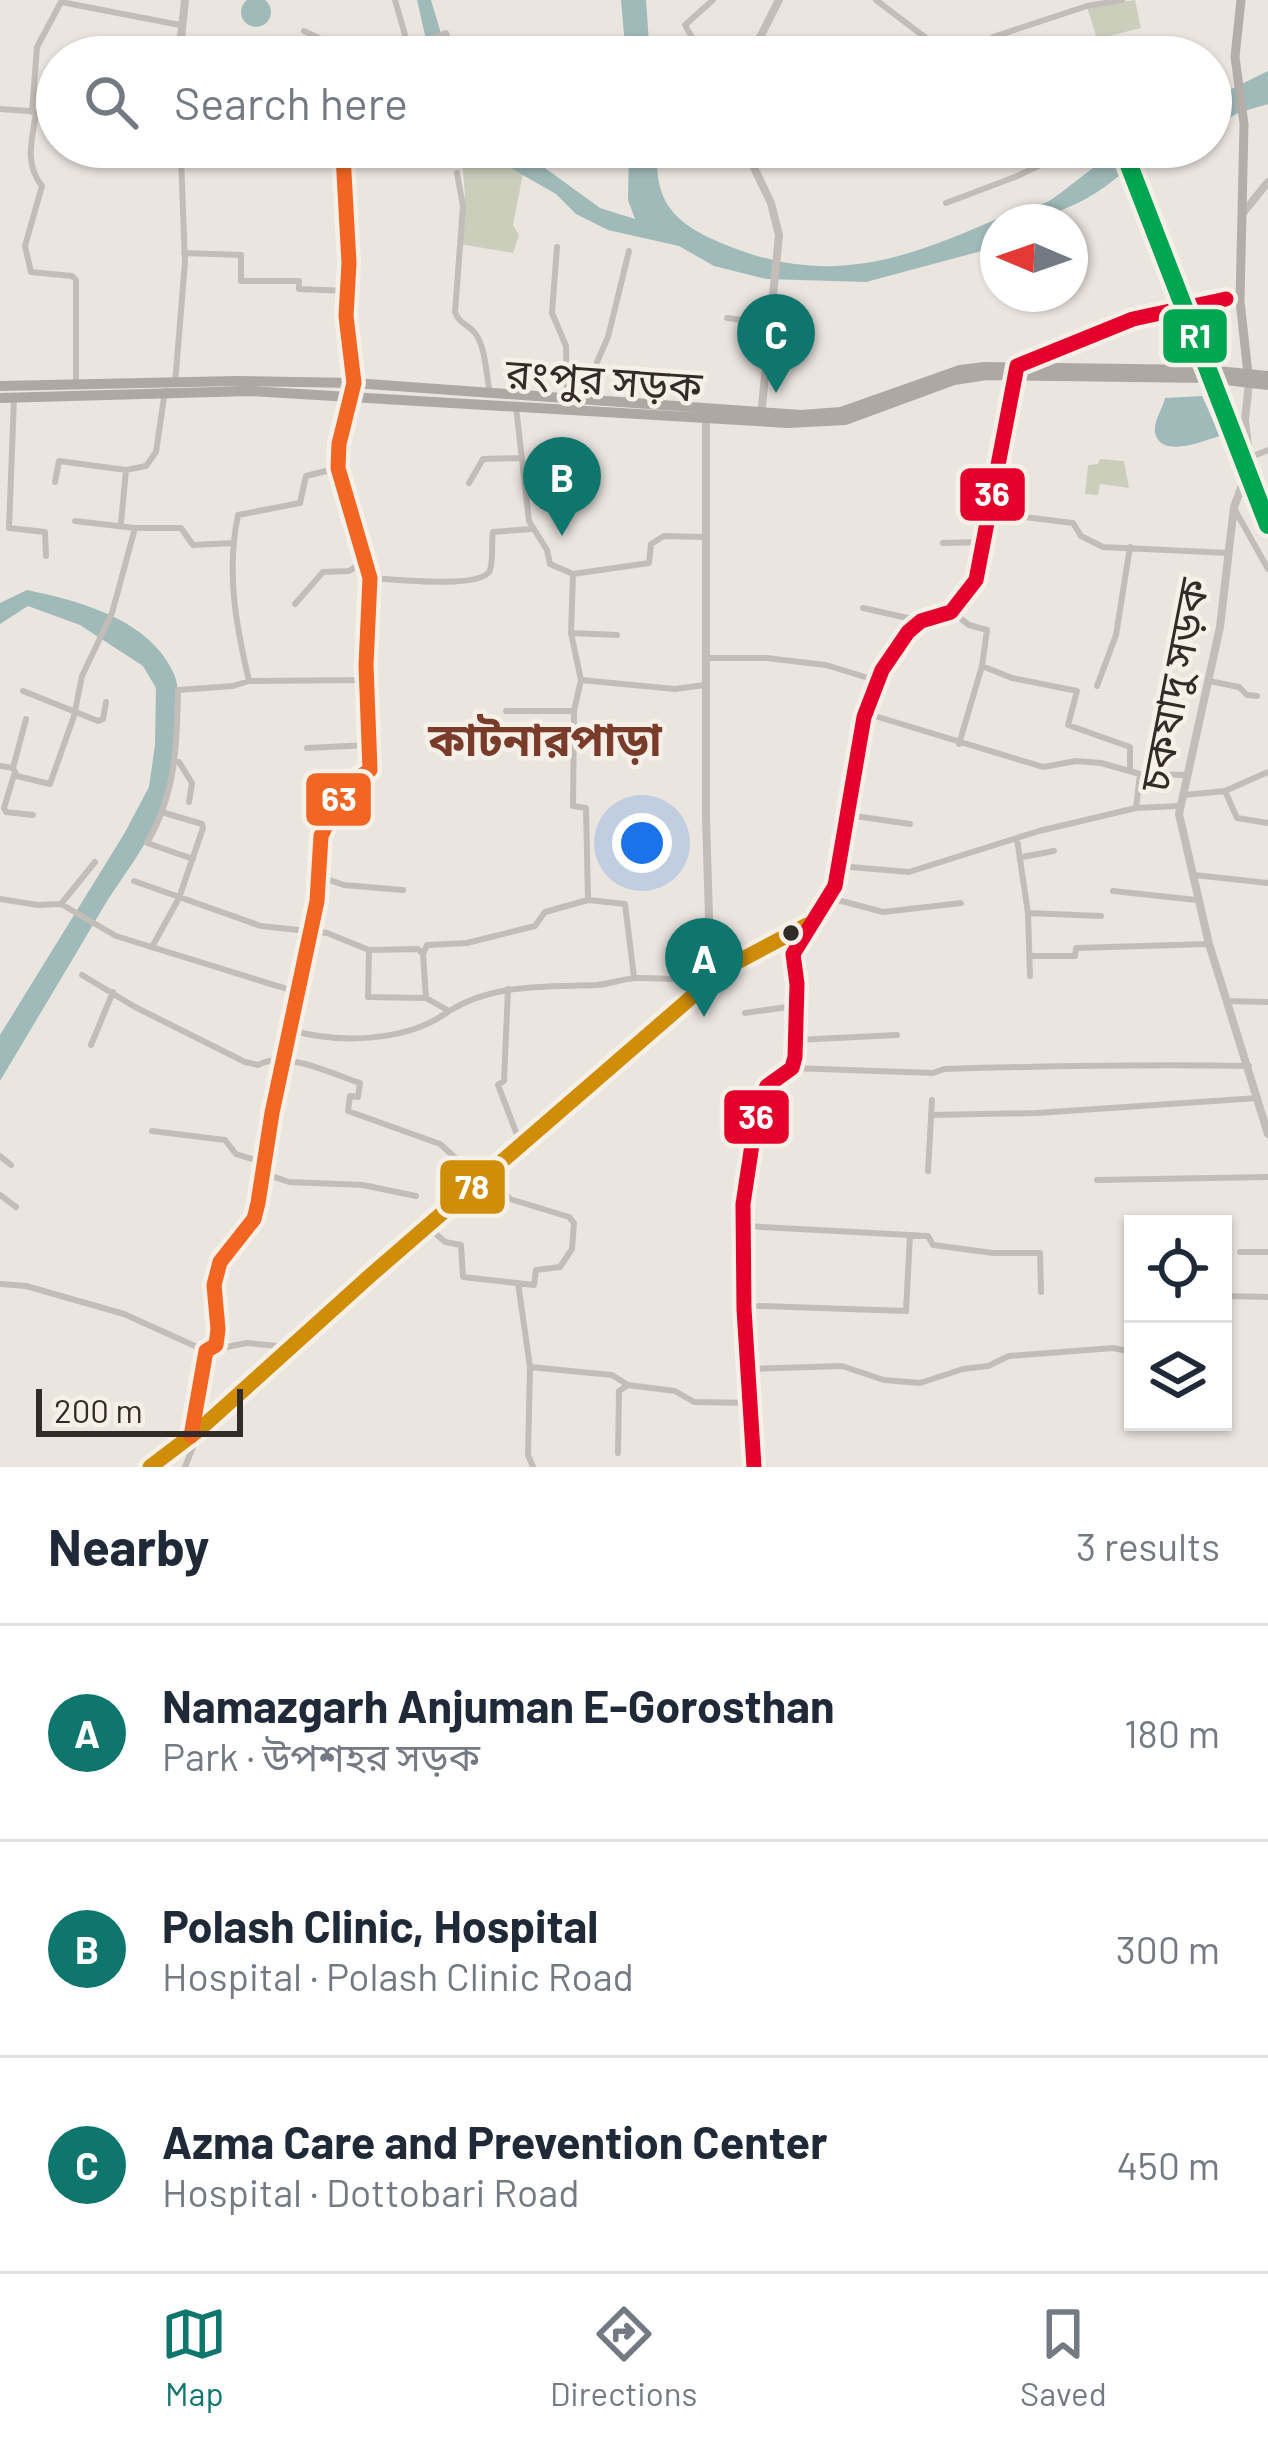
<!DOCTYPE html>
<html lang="en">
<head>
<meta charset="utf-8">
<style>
  :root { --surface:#fff; --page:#f6f6f7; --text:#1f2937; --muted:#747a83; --line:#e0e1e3; --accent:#0f766e }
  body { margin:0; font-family:Barlow,"Noto Sans Bengali",sans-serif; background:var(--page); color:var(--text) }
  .controls { position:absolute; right:36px; bottom:36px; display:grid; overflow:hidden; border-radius:0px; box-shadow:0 3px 9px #0004 }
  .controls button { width:108px; height:108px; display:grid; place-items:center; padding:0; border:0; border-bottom:3px solid var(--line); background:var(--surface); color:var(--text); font:60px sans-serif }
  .compass { position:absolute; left:980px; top:204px; width:108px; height:108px; border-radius:50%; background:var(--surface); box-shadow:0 3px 9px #0004; rotate:272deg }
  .scale { position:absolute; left:36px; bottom:30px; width:207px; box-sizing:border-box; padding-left:12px; border:6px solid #332b28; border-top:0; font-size:33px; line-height:42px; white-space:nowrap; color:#332b28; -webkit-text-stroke:9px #f7f0e8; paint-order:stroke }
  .you { position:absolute; left:642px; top:843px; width:42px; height:42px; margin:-30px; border:9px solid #fff; border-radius:50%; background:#1a73e8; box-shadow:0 0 0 18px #1a73e833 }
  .badge { display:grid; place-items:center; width:78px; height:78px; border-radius:50%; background:var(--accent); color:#fff; font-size:39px; font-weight:700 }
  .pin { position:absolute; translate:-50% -99px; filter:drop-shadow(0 3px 6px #0008) }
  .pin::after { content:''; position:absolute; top:63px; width:42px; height:36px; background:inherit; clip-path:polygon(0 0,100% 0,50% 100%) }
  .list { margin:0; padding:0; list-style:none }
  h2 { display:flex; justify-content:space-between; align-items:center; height:156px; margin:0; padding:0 48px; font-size:51px }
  h2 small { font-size:39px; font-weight:400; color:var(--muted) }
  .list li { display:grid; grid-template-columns:78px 1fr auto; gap:36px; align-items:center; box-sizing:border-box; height:216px; padding:0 48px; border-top:3px solid var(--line) }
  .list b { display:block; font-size:45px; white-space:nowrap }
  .list p { margin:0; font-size:39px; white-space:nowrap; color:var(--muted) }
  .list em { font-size:39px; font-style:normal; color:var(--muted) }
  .icon { flex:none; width:66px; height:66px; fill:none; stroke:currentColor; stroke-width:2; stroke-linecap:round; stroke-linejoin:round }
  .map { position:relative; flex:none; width:1268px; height:1467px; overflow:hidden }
  .search { position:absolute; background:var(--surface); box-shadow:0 3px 9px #0004; left:36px; right:36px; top:36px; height:132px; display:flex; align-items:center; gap:30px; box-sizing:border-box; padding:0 42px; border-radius:66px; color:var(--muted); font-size:45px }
  .sheet { height:804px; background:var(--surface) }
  nav { display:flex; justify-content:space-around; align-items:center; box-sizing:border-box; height:168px; border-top:3px solid var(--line); background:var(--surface); font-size:33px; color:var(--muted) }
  nav a { display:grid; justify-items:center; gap:6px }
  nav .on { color:var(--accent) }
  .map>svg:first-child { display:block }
</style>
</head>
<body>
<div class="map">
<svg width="1268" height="1467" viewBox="0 0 1268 1467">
  <rect width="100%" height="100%" fill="#ebe5e0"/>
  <!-- park -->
  <path fill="#cccebc" d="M1135 0 1141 28 1097 39 1087 7Z
    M461 147H493L524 168 513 225 519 235 513 253 460 244 465 195Z
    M1100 459 1124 461 1129 488 1100 484 1098 495 1085 494 1088 465 1098 464Z"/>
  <!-- water -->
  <path fill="#9fbab9" d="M241 12a15 15 0 1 1 30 0a15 15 0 1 1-30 0Z
    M417 0H431L448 57H430Z
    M621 0H646L650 57H626Z
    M1268 71V104L1238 113 1211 128V99Z
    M486 147H516L600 208 635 219 628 200 629 147H658C653 195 669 219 712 239 821 289 898 263 1001 217 1017 210 1037 209 1052 199 1068 189 1112 150 1126 147 1143 144 1164 147 1181 147 1150 148 1129 169 1106 186 1074 209 1037 222 998 222V240L989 249 866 282 766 279 714 266 679 246 608 230 576 214 556 194 514 170Z
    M1202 396 1220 436C1205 440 1165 458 1156 436 1151 424 1163 409 1165 398Z
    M27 590C79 601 150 619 174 674 188 708 168 795 153 828 140 855 120 880 104 906 70 964 35 1022 0 1081V1035L124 834 149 787 155 745 156 688 143 666 80 625 28 606 0 624V603Z"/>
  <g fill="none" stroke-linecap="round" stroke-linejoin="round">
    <!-- minor -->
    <path stroke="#c3bdb9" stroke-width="6" d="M395 0 409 49
      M876 0 951 57
      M61 2 180 25
      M304 31 339 48 347 57
      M756 44 783 57
      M400 57 424 41 446 33 454 57
      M703 57 685 25 713 0
      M990 57 988 42 993 37 1087 6 1122 0
      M0 109 57 113
      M32 112 37 47 61 2
      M36 113C32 139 24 164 42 186L25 246 31 272 72 276 76 280V382
      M865 147 876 152 951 147
      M457 173 463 206 455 312C460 325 467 323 475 333 486 347 486 376 490 393
      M946 203 1015 177 1078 147
      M557 247 552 313 566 346 567 397
      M184 253 241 255V281H299V289L348 291
      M727 318 769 324
      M175 384 185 262 181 158 177 149
      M14 398 9 528 45 532 46 556
      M594 399 597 362 608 337 629 251
      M516 407 529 521 547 550 550 564 573 574 571 633 581 680
      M1251 457 1268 450
      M55 482 59 461 126 470 146 466 156 452 165 391
      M469 483 483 459 521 458
      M1235 510 1268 569
      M992 513 1073 523 1081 536 1103 547 1228 553
      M75 521 135 528H181L193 545 232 543
      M121 523 126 470
      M943 543 983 542
      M573 574 649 563 651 544 664 536 704 537
      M370 578C392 579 476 589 489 572 494 564 491 542 493 532L531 529
      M295 604 323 572 349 571 363 562
      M863 608 921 621
      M952 612 969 625 987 630 982 666 959 744
      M571 633 617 635
      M706 658H766L826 665 878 681
      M982 666 1012 678 1077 691 1068 725 1130 747V771
      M581 680 574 711 573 806 586 808 588 900 625 904 634 977
      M581 680 675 689 705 685
      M249 681C236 625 226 572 238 515L300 503 306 476 338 468
      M1209 681 1239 687 1247 695 1257 696
      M1097 686 1116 635 1130 547
      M23 691 98 721 103 719 106 702
      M506 711H574
      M865 713 1043 767 1076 761 1101 763 1140 774 1136 808
      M307 748 370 745
      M179 762 192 783 189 802
      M0 766 13 768 17 776 50 784 74 716 82 676 112 613 135 528
      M13 768 26 719
      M1140 774 1187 775
      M14 775 4 808 6 812 33 815
      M1225 791 1237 818 1268 823
      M1185 795 1225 791 1268 772
      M848 815 910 824
      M1017 839 1028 913 1030 976
      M1022 857 1054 851
      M193 859 147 843C176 793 177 746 178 690L233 686 249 681 367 680
      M839 866 909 872 1039 831 1136 808 1179 806
      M1194 875 1268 883
      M318 876 344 885 403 890
      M134 881 261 926 327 933 369 950 418 949 423 954 426 998 449 1011C495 983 545 987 597 985 610 984 622 979 635 978 661 977 685 982 711 978
      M1113 891 1197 900
      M830 898 883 912 961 903
      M0 899 38 905 61 904 116 936 300 993
      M61 904 95 862
      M1028 913 1101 916
      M152 947 179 898 203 828 202 824 165 813
      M369 950 368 997 424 998
      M423 954 427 945 467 943 535 926 545 912 588 900
      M1030 956H1075L1076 948 1209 944
      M82 975 135 1007 245 1062 258 1065C285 1050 332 1074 360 1083L358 1097 350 1096 348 1111 440 1144 460 1162 490 1171
      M508 989 504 1081 498 1085 521 1145
      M1227 1001 1268 1002
      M745 1013 795 1006
      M291 1030C339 1044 408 1042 449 1011
      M796 1040 897 1035
      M91 1045 113 992
      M792 1068 933 1073 944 1069C1046 1066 1147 1064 1249 1066
      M932 1115 1037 1113 1258 1098
      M152 1131 225 1140 236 1154 264 1163
      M0 1156 11 1165
      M928 1171 932 1100
      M263 1173 289 1182 363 1185 416 1196
      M1097 1180 1268 1177
      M0 1195 16 1207
      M1137 1220V1224
      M427 1226 445 1242 461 1245 463 1277 534 1285 536 1270 560 1267 572 1249 574 1223 569 1217 510 1199 490 1174
      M745 1226 928 1236 933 1245 993 1253H1040L1041 1292
      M1240 1252H1268
      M518 1283 530 1367 612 1375 628 1385
      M0 1284 26 1286 124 1314 206 1351 247 1343 289 1347
      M1223 1296 1268 1297
      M759 1306 906 1311 910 1235
      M530 1367 528 1455 533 1467
      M749 1369 842 1366 884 1380 920 1383 963 1369 988 1366 1009 1356 1113 1348 1133 1352
      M192 1433 206 1351 216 1345 218 1329 214 1285 220 1262 254 1219 258 1203 272 1113 317 901 321 836 345 786 370 770 366 665 370 578 338 468 347 408 353 397
      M618 1453 619 1391 628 1385 675 1391 694 1402 751 1403
      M185 1467 199 1432"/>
    <!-- tertiary -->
    <path stroke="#c3bdb9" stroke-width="8" d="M179 57 185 0
      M750 57 779 0
      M176 147C219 167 294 145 343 155L349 263 346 316 354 394
      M744 147 771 203 779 235 761 416
      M1243 213 1268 182
      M1018 366 1133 319 1226 299
      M1249 383 1245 420 1250 464 1234 507 1220 627 1179 814 1209 944 1268 1134
      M706 420V817L710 951 714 977"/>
    <!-- secondary -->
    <path stroke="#b4aeaa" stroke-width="9" d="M1241 0 1235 57 1244 124 1240 301 1248 374
      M150 1467 200 1429 372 1274 724 969 807 925"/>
    <!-- primary -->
    <path stroke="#b2aca9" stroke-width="9" d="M754 1467 744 1309 743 1204 758 1105 767 1086 792 1068 795 1057 797 984 793 954 835 886 864 717 882 670 908 632 921 621 951 612 976 580 992 513 1005 418 1017 375"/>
    <!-- trunk -->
    <path stroke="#aea8a4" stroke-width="10" d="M0 386 237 381 354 383 801 415 841 412 960 370 984 367 1207 370 1268 376
      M0 398 250 391 788 423 845 420 954 380 987 375 1209 378 1268 385"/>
    <!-- bus-1 casing -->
    <g stroke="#f7f0e8" stroke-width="24">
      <path id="bus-1" d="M150 1467 200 1429 372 1274 724 969 807 925"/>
    </g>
    <!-- bus-2 casing -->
    <g stroke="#f7f0e8" stroke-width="24">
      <path id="bus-2" d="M191 1436 206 1351 216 1345 218 1329 214 1285 220 1262 254 1219 258 1203 272 1113 317 901 321 836 345 786 370 770 366 665 370 578 338 468 339 444 354 383 346 316 349 263 343 155"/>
    </g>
    <!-- bus-3 casing -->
    <g stroke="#f7f0e8" stroke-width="24">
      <path id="bus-3" d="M754 1467 744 1309 743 1204 758 1105 767 1086 792 1068 795 1057 797 984 793 954 835 886 864 717 882 670 908 632 921 621 951 612 976 580 1017 366 1133 319 1226 299"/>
    </g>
    <!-- bus-1 -->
    <use href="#bus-1" stroke="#d08d08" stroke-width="15"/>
    <!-- bus-2 -->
    <use href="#bus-2" stroke="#f26522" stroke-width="15"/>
    <!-- bus-3 -->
    <use href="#bus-3" stroke="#e4002b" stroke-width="15"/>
    <!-- rail-1 casing -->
    <g stroke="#f7f0e8" stroke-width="27">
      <path id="rail-1" d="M1122 147 1268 525"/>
    </g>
    <!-- rail-1 -->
    <use href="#rail-1" stroke="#00a651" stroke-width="18"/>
  </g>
  <!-- markers -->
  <circle fill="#332b28" stroke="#f7f0e8" stroke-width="4.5" cx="791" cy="933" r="10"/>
  <g text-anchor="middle" stroke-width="9" stroke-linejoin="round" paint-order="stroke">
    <!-- street labels -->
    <g font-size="42" fill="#332b28" stroke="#f7f0e8">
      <text transform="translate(604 380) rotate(4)" y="15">রংপুর সড়ক</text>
      <text transform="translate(1174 685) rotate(-79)" y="15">চকযাদু সড়ক</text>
    </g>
    <!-- neighbourhood labels -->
    <g font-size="45" font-weight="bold" fill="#793b2a" stroke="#f7f0e8">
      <text x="545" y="756">কাটনারপাড়া</text>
    </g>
  </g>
  <g stroke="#f7f0e8" stroke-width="4.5">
    <rect x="1161" y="307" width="68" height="58" rx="12" fill="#00a651"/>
    <rect x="958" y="466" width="69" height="57" rx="12" fill="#e4002b"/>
    <rect x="304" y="771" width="69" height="57" rx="12" fill="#f26522"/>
    <rect x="722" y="1088" width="69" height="58" rx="12" fill="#e4002b"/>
    <rect x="438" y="1158" width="69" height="58" rx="12" fill="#d08d08"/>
  </g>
  <g font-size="33" text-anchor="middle" font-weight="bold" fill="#fff">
    <text x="1195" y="348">R1</text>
    <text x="992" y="506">36</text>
    <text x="339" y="811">63</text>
    <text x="756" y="1129">36</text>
    <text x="472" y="1199">78</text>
  </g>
</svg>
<div class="controls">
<button><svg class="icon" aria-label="locate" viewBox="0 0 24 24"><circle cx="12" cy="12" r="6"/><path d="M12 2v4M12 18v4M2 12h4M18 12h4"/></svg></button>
<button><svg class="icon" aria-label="layers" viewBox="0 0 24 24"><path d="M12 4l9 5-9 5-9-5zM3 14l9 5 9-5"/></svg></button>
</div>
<svg class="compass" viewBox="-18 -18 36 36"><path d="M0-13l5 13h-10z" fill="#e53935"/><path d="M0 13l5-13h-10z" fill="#747a83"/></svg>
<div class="scale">200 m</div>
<div class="you"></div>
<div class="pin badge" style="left:704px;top:1017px">A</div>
<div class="pin badge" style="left:562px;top:536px">B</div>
<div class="pin badge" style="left:776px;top:393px">C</div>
<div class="search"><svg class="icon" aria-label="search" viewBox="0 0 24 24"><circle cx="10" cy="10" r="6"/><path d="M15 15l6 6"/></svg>Search here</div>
</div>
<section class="sheet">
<h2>Nearby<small>3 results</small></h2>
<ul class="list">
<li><span class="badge">A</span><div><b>Namazgarh Anjuman E-Gorosthan</b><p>Park · উপশহর সড়ক</p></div><em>180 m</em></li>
<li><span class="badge">B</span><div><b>Polash Clinic, Hospital</b><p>Hospital · Polash Clinic Road</p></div><em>300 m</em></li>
<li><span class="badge">C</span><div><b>Azma Care and Prevention Center</b><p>Hospital · Dottobari Road</p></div><em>450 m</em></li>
</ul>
</section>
<nav>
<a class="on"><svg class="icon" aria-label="map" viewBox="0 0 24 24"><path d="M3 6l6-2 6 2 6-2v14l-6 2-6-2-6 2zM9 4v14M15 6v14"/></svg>Map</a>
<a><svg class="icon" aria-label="directions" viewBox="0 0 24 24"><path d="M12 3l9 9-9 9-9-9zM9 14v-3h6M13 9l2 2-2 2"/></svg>Directions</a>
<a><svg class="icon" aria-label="saved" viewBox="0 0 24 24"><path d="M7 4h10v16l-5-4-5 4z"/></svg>Saved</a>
</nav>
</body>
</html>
